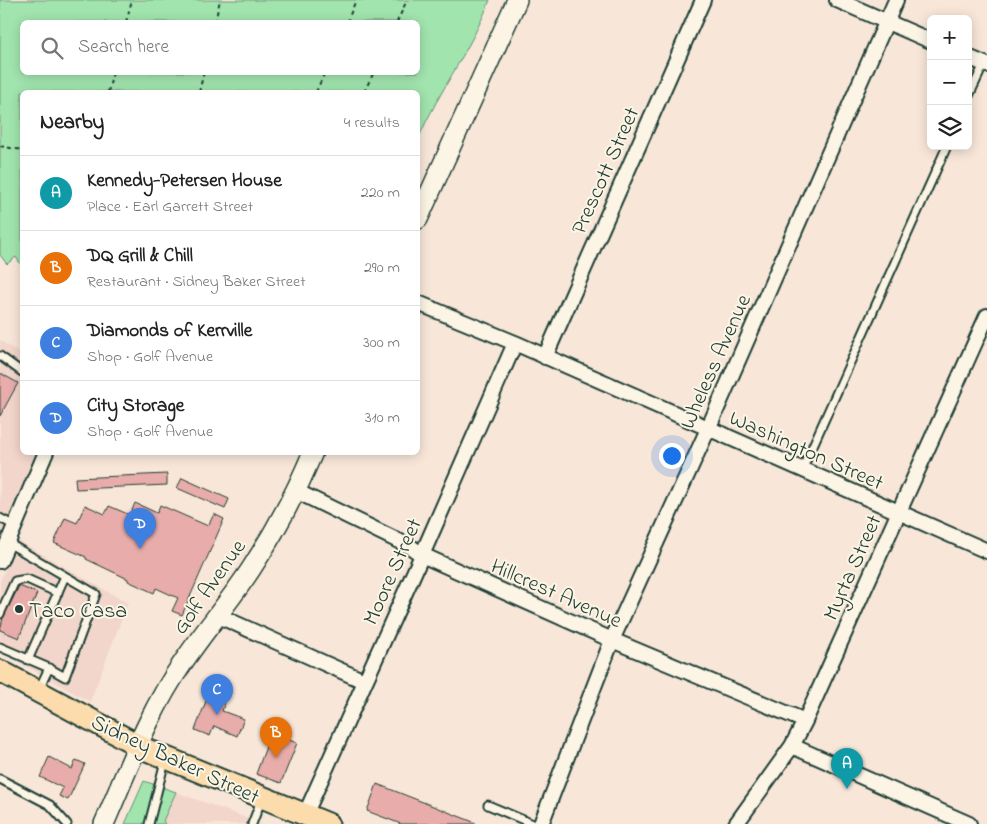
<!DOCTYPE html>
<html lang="en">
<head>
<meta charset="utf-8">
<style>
  :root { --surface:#fff; --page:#f2f2f2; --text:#222; --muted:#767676; --line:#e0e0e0; --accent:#1f3d34 }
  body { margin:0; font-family:"Indie Flower",sans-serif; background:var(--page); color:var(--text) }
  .controls { position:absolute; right:15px; top:15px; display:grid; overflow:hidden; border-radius:8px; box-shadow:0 2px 12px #0003 }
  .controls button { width:45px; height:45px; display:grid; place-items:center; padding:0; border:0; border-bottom:1px solid var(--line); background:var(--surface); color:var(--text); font:25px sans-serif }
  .you { position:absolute; left:671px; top:455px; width:18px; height:18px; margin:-12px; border:4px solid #fff; border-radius:50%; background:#1a73e8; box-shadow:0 0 0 8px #1a73e833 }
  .badge { display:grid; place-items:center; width:32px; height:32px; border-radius:50%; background:var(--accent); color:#fff; font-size:16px; font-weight:700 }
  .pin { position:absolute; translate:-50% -41px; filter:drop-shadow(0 1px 2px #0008) }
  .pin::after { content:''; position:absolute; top:26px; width:18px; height:15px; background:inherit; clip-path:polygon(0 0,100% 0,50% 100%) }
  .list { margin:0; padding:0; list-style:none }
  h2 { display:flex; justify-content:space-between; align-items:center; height:65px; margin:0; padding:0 20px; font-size:21px }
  h2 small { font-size:16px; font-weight:400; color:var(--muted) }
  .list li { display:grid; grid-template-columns:32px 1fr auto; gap:15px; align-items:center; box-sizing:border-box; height:75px; padding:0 20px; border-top:1px solid var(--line) }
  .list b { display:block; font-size:19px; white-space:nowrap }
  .list p { margin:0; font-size:16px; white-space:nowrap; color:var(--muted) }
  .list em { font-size:16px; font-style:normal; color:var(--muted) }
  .icon { flex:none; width:28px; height:28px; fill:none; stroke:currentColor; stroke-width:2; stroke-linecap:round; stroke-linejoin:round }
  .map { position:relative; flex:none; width:987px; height:824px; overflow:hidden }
  .search { position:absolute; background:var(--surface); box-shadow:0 2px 12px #0003; left:20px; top:20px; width:400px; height:55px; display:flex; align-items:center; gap:12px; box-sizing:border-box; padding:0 18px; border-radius:8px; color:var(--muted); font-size:19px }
  .panel { position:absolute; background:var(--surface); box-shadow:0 2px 12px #0003; left:20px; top:90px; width:400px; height:365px; border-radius:8px }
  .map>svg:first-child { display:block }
</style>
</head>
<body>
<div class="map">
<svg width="987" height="824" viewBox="0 0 987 824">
  <rect width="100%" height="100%" fill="#f8e7d9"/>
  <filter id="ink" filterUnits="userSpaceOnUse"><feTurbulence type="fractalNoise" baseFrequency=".02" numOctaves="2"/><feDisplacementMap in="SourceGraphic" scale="10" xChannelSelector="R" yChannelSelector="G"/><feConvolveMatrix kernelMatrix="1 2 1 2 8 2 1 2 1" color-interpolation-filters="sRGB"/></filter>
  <g filter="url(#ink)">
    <!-- built -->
    <path fill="#f3d6cb" d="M0 340 22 355V452L40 453 0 542Z
      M17 540 128 603 90 702 0 652V581Z
      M176 792 247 818 263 824H165L163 821Z"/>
    <!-- green -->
    <path fill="#a1e4ae" stroke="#609071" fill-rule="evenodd" d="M0 0H490C471 49 439 91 418 139V92H22V266L16 257 7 264 0 255ZM22 22H418V72H22Z
      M144 781 176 792 163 821 165 824H125Z"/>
    <!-- building -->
    <path fill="#e8adaa" stroke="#1f3d34" d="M0 373 18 383 0 416Z
      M167 474V485L76 489 75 478Z
      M182 478 229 499 225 509 177 488Z
      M135 503 157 513 160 505 208 526 214 514 224 519 182 615 172 611 178 598 156 588 154 593 128 581V579L86 559V557L54 543 65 518 77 523 85 505 105 514 109 506 130 515Z
      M19 586 37 593 19 638 0 630 3 618Z
      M208 696 225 703 222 711 244 719 237 736 214 726 210 736 195 730Z
      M271 733 297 743 281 783 256 774Z
      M49 757 72 769 76 760 85 764 68 800 59 796 63 788 40 777Z
      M377 784 476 823 475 824H401L367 811Z"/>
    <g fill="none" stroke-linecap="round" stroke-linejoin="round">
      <!-- service casing -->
      <g stroke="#1f3d34" stroke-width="11">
        <path id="service" d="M968 98 984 64
          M0 356 22 372
          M802 470 947 146
          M0 518 15 526
          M0 614 15 581 27 579 58 593
          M0 647 49 668 65 677 96 594 8 543
          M28 660 65 576
          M39 689 49 668
          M0 779 50 805 67 824
          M488 805 533 824
          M149 824 165 761
          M252 824 262 798"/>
      </g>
      <!-- minor casing -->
      <g stroke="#1f3d34" stroke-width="18">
        <path id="minor" d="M837 0 931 41
          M968 57 987 65
          M418 303 515 343 987 551
          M545 357 703 0
          M296 491 411 547 422 555 612 640 805 721
          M0 561 46 452
          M219 616 364 681
          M792 746 969 824
          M305 815 422 555 515 343
          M541 824 612 640 708 429 896 0
          M736 824 792 746 805 721 987 316"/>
      </g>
      <!-- secondary casing -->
      <g stroke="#1f3d34" stroke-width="22">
        <path id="secondary" d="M418 219 517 0
          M104 824C128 769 149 711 184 661 205 630 230 601 251 569 275 532 296 493 313 452"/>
      </g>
      <!-- primary casing -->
      <g stroke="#1f3d34" stroke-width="25">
        <path id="primary" d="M0 671 147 750 328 824"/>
      </g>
      <!-- path -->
      <path stroke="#1f3d34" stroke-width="2" stroke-dasharray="4 4" stroke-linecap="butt" d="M126 22 132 0
        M215 22 220 0
        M347 22 356 0
        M397 22 407 0
        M108 92 113 72
        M199 92 204 72
        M316 92 325 72
        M364 92 374 72
        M0 146 22 150"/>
      <!-- service -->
      <use href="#service" stroke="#fcf5e5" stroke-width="7"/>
      <!-- minor -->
      <use href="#minor" stroke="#fcf5e5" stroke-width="14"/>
      <!-- secondary -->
      <use href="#secondary" stroke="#fcf5e5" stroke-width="19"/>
      <!-- primary -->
      <use href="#primary" stroke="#fcdcac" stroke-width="21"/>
    </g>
  </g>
  <!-- markers -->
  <circle fill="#1f3d34" stroke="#fcf5e5" stroke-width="2" cx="19" cy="609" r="5"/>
  <g text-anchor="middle" stroke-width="4" stroke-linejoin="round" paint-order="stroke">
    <!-- street labels -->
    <g font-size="22" fill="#1f3d34" stroke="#fcf5e5">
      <text transform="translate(604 170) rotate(-66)" y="8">Prescott Street</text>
      <text transform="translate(714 361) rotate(-66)" y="8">Wheless Avenue</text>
      <text transform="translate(807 449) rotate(24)" y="8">Washington Street</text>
      <text transform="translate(851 567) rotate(-66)" y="8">Myrta Street</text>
      <text transform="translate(391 571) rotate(-66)" y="8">Moore Street</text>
      <text transform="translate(208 586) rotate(-55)" y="8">Golf Avenue</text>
      <text transform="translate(557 592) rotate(24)" y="8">Hillcrest Avenue</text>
      <text transform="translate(176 758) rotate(25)" y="8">Sidney Baker Street</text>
    </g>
    <!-- poi labels -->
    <g font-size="22" fill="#1f3d34" stroke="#fcf5e5" text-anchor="start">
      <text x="29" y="617">Taco Casa</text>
    </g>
  </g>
</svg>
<div class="controls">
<button>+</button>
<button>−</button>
<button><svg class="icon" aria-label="layers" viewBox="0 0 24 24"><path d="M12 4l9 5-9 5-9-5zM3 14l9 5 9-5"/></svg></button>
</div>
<div class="you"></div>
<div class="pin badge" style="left:847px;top:789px;background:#0f9aa8">A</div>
<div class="pin badge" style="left:276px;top:758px;background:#e8710a">B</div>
<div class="pin badge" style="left:217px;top:715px;background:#3f7fe0">C</div>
<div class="pin badge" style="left:140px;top:549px;background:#3f7fe0">D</div>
<div class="search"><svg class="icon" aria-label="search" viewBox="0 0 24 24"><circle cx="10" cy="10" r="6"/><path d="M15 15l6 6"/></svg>Search here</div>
<section class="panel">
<h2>Nearby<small>4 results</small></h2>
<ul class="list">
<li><span class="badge" style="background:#0f9aa8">A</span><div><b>Kennedy-Petersen House</b><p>Place · Earl Garrett Street</p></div><em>220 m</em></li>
<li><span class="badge" style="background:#e8710a">B</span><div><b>DQ Grill &amp; Chill</b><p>Restaurant · Sidney Baker Street</p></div><em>290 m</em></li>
<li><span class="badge" style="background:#3f7fe0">C</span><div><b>Diamonds of Kerrville</b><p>Shop · Golf Avenue</p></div><em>300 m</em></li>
<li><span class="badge" style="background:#3f7fe0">D</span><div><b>City Storage</b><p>Shop · Golf Avenue</p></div><em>310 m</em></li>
</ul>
</section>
</div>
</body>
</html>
